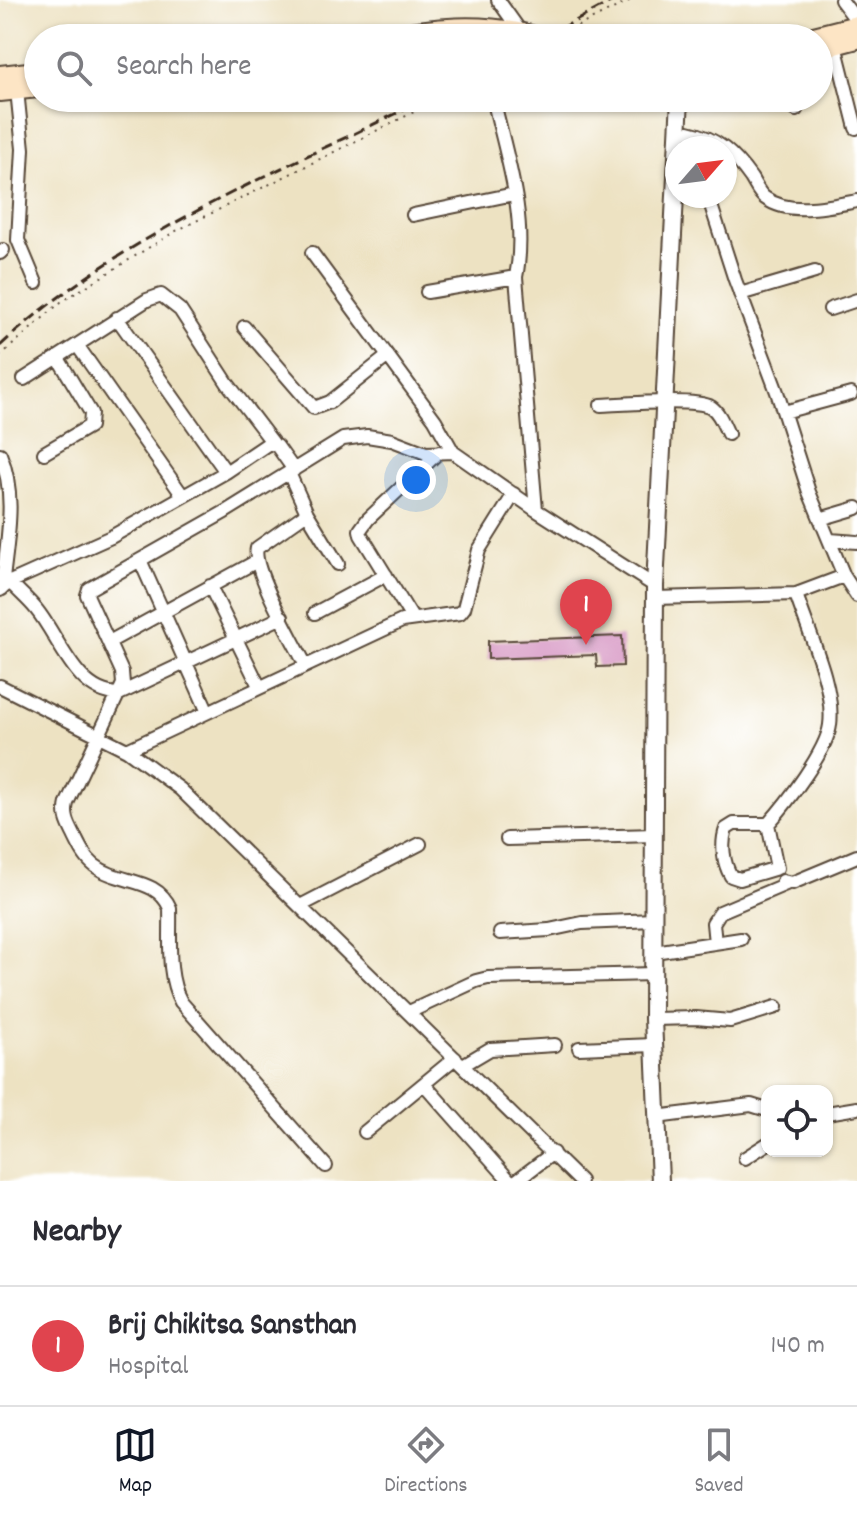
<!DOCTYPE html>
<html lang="en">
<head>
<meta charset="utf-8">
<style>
  :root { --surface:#fff; --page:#f7f7f7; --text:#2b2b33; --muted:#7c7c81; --line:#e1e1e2; --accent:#111827 }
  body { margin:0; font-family:Dekko,sans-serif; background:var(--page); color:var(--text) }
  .controls { position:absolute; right:24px; bottom:24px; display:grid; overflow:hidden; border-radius:16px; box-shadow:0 2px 6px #0004 }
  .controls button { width:72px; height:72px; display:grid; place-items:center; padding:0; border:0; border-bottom:2px solid var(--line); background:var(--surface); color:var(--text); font:40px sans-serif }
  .compass { position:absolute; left:665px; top:136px; width:72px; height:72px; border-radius:50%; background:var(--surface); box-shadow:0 2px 6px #0004; rotate:62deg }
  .you { position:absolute; left:416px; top:480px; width:28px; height:28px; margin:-20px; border:6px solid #fff; border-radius:50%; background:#1a73e8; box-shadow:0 0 0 12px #1a73e833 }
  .badge { display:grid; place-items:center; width:52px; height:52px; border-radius:50%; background:var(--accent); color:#fff; font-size:26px; font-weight:700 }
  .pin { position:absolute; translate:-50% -66px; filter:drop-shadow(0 2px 4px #0008) }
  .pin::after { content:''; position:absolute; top:42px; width:28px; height:24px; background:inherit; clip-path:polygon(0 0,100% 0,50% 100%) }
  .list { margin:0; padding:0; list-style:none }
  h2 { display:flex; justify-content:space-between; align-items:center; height:104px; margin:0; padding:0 32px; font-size:34px }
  h2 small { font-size:26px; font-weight:400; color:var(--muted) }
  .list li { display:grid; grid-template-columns:52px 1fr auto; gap:24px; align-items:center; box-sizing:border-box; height:120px; padding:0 32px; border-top:2px solid var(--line) }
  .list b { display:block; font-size:30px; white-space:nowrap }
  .list p { margin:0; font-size:26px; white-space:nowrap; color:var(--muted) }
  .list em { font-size:26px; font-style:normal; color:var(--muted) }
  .icon { flex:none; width:44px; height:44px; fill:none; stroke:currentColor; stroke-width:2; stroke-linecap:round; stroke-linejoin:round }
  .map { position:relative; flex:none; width:857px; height:1181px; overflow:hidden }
  .search { position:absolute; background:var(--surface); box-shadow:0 2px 6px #0004; left:24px; right:24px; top:24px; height:88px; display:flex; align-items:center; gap:20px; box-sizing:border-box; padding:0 28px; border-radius:44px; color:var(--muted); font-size:30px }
  .sheet { height:224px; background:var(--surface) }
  nav { display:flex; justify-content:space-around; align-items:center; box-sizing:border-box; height:112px; border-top:2px solid var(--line); background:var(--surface); font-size:22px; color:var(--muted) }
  nav a { display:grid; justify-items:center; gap:4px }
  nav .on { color:var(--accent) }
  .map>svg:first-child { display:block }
</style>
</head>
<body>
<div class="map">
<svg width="857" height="1181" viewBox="0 0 857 1181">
  <rect width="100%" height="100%" fill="#fff"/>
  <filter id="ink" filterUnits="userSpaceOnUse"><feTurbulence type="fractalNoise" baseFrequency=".0125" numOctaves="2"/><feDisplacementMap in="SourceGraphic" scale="16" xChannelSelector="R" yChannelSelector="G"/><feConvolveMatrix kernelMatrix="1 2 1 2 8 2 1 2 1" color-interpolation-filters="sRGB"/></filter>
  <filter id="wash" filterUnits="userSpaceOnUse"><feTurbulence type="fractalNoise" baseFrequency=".006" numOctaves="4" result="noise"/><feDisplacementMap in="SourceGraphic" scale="32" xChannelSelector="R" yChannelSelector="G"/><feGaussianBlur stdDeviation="1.8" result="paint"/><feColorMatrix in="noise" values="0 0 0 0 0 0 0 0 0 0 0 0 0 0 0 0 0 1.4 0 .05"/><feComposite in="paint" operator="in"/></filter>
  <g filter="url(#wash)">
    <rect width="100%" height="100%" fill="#ede2c2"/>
    <g id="blocks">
      <!-- building -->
      <path fill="#d694c2" d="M622 636 623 666 597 667 596 655 488 659V641Z"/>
    </g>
  </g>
  <g filter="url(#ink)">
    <use href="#blocks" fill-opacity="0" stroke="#564637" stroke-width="2"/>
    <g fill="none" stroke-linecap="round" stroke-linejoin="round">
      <!-- minor casing -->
      <g stroke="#564637" stroke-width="16">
        <path id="minor" d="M498 0 520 31
          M841 0 857 21
          M835 45 856 128
          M17 90 23 149 18 240 36 283
          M493 98C506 155 528 218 516 277L536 510
          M793 98 796 110
          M688 132C717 138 734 154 751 178 755 184 759 194 765 198 789 216 831 206 857 201
          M708 196 735 280 777 392 809 492 844 576 857 596
          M413 215 514 194
          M0 253 3 250
          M312 253 435 420 453 452 536 510 655 586
          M427 292 516 277
          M740 294 815 272
          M830 309 857 300
          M117 318 226 472
          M244 327 314 408 330 402 388 356
          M77 345 183 496
          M24 379 147 300 161 295 180 310 228 384 273 443
          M601 405C623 404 696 398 711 407 720 413 724 426 728 434
          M784 412 851 394
          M44 453 90 426 91 413 58 358
          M0 454C18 497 6 544 2 589
          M289 473 307 513 338 564
          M820 519 857 508
          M830 540 857 542
          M140 560 207 710
          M10 582C18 591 28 599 36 609 60 638 76 694 119 694L282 617
          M210 586 259 686
          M0 590 10 582 111 537 226 472 269 443 277 446 294 470
          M655 598 796 594
          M315 613 386 575
          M412 618 361 535 360 530 368 519 439 452
          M109 642 257 561
          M305 664C294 642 251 568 257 548L307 513
          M0 686 127 750 180 789 580 1181
          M127 750 402 621 460 613 464 608 479 550 514 494
          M768 824 777 868 740 879 731 876C723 863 721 843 726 829L734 824H768C786 804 827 751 830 725 835 686 808 632 796 594L844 576
          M507 839 655 835
          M783 881 792 883 857 856
          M300 906 420 844
          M500 933 549 930 582 923 654 920
          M715 943 713 923 720 912 786 884
          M654 952 741 939
          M409 1012 476 981 488 978 654 974
          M653 1019 696 1018 730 1021 776 1007
          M579 1048 654 1045
          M463 1065 490 1049 555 1045
          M424 1084 510 1181
          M827 1113 857 1108
          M656 1117 751 1105 767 1110
          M365 1132 455 1058
          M745 1158 767 1144
          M326 1166 181 1002C166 975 171 939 170 908 156 876 119 885 94 865 84 857 79 845 73 833 68 823 64 815 67 803L123 684 122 672 87 595 89 589 225 512 343 439 367 436 392 440 426 453 453 452
          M516 1181 553 1153"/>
      </g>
      <!-- tertiary casing -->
      <g stroke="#564637" stroke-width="20">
        <path id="tertiary" d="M660 1181 653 1019 655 586 680 98"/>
      </g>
      <!-- secondary casing -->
      <g stroke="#564637" stroke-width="22">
        <path id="secondary" d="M371 38C430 28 483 20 541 38
          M806 38 857 25
          M819 49 857 39
          M0 75 38 71
          M0 92 38 88"/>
      </g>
      <!-- path -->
      <path stroke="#564637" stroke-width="2" stroke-dasharray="2 6" stroke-linecap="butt" d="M556 37 631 0
        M0 356 61 302 174 232 442 98"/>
      <!-- minor -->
      <use href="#minor" stroke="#fff" stroke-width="12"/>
      <!-- tertiary -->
      <use href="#tertiary" stroke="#fff" stroke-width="16"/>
      <!-- secondary -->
      <use href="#secondary" stroke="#fde5c5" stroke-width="18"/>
      <!-- rail -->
      <path stroke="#3b2a1e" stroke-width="3" stroke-dasharray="12 6" stroke-linecap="butt" d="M544 38 614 0
        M0 346C120 234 282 170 428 98"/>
    </g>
  </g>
</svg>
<div class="controls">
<button><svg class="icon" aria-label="locate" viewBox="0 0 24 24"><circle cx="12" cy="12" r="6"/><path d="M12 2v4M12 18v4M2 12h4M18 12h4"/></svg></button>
</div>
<svg class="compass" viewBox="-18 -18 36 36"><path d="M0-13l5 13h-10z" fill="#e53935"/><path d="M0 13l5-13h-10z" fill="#7c7c81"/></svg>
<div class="you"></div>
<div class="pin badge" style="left:586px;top:645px;background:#e0444e">1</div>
<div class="search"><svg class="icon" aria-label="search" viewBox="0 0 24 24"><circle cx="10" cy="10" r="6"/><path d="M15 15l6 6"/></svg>Search here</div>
</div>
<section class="sheet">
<h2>Nearby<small></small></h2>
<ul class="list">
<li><span class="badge" style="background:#e0444e">1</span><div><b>Brij Chikitsa Sansthan</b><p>Hospital</p></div><em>140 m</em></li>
</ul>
</section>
<nav>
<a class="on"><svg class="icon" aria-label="map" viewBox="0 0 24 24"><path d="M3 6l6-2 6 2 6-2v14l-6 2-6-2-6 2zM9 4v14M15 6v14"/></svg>Map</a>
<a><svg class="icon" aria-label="directions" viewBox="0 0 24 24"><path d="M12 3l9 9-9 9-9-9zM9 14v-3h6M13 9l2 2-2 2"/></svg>Directions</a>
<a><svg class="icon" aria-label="saved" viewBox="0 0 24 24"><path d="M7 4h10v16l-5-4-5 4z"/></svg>Saved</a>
</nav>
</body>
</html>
